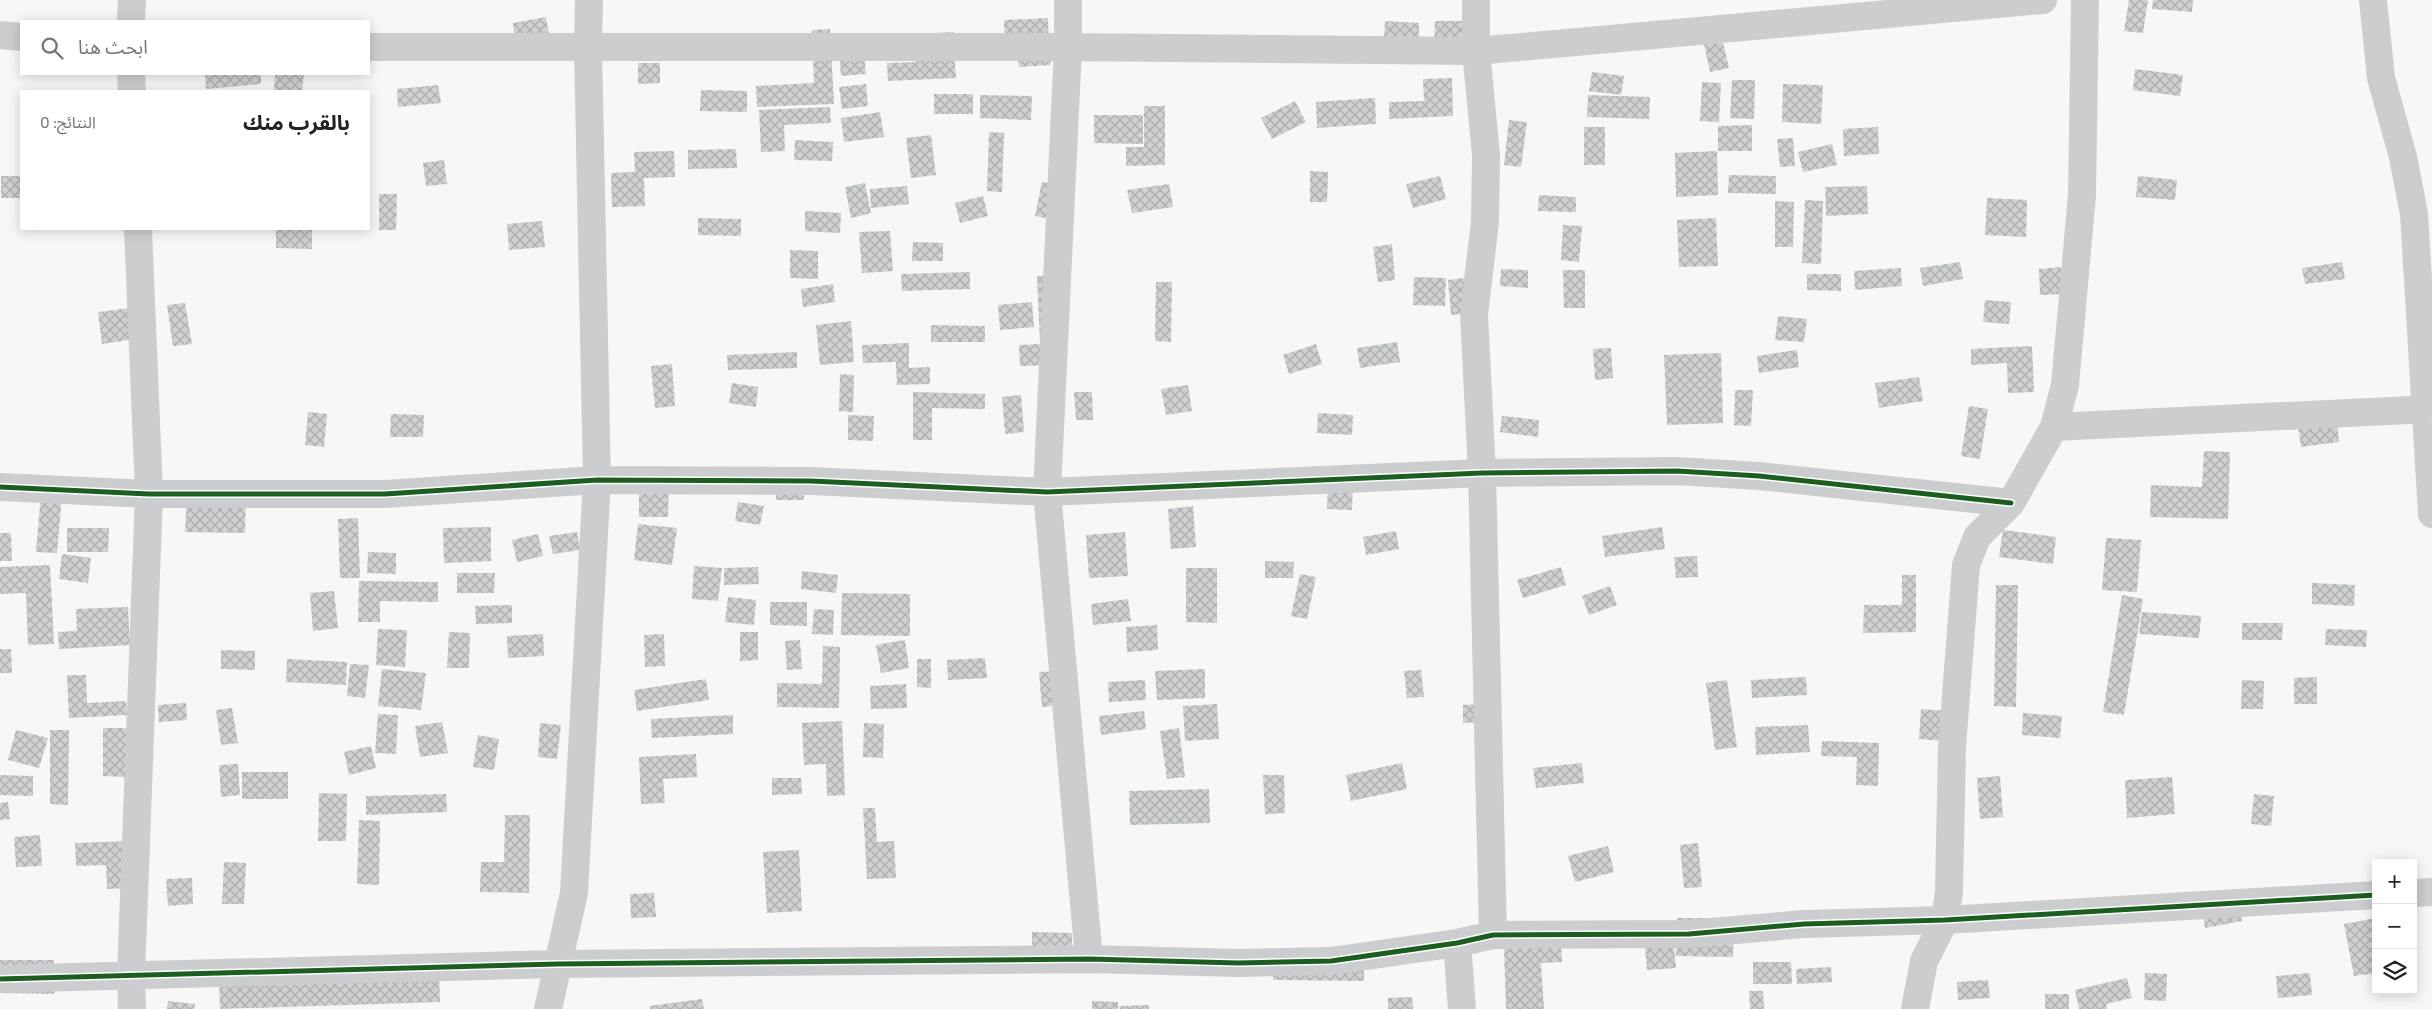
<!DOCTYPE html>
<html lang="ar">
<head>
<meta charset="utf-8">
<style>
  :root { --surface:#fff; --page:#f6f6f6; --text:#222; --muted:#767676; --line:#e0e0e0 }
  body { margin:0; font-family:"Exo 2","Noto Sans Arabic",sans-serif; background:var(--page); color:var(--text); direction:rtl }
  .controls { position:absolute; right:15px; bottom:15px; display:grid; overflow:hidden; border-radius:0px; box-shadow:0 2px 12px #0003 }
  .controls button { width:45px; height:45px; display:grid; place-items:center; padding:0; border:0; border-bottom:1px solid var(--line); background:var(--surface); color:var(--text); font:25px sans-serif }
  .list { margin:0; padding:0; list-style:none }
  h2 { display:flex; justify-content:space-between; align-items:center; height:65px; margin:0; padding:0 20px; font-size:21px }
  h2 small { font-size:16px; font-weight:400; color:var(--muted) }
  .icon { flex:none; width:28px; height:28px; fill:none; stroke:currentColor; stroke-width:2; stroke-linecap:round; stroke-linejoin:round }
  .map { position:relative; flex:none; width:2432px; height:1009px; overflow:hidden; direction:ltr }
  .search { position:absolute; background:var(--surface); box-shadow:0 2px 12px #0003; left:20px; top:20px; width:350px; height:55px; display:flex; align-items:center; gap:12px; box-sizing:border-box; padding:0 18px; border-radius:0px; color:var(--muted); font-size:19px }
  .panel { position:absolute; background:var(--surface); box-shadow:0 2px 12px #0003; left:20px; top:90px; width:350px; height:140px; border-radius:0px; direction:rtl }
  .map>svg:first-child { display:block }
</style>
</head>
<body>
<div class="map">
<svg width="2432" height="1009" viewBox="0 0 2432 1009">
  <defs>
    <pattern id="building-cross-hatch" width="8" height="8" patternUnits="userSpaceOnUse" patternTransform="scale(1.25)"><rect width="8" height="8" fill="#ced0d1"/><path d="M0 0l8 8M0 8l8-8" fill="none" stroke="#abaeaf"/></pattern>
  </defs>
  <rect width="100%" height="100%" fill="#f7f7f6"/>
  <!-- building -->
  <path fill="url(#building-cross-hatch)" d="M2129 0H2148L2143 33 2124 31Z
    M2153 0H2193L2192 12 2152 9Z
    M546 17 550 42 516 48 513 23Z
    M1048 18 1049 47 1005 49 1004 20Z
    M1385 21 1419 23V42L1384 40Z
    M1435 21H1467L1466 49 1434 48Z
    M1719 26 1729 68 1710 72 1701 30Z
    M830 29 834 104 757 107 756 86 814 83 812 30Z
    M953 32 956 78 888 81 887 63 916 62 915 34Z
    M1050 49 1051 65 1019 67 1017 53Z
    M864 50 866 74 841 76 839 52Z
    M638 63H660V83L638 84Z
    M2135 69 2183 75 2180 96 2133 90Z
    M1592 72 1624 76 1621 95 1589 91Z
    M205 74H261V84L206 89Z
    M275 74H304L302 91H274Z
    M1452 78 1453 116 1389 119V102L1424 101 1423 79Z
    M1732 80H1755L1754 119 1730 118Z
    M1702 82 1721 83 1719 122 1700 121Z
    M866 84 868 106 842 109 839 87Z
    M1783 84 1823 85 1821 124 1782 122Z
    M438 85 441 103 398 107 397 89Z
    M701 90 747 91V112L700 111Z
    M934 94H973V114H934Z
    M980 95 1032 96 1031 120 980 118Z
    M1588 95 1650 97 1649 119 1587 117Z
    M1375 98 1376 124 1317 128 1316 102Z
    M1295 101 1306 122 1272 139 1261 118Z
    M1144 106H1165V165L1126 166V147H1144Z
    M830 107 831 123 784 125 785 151 761 152 759 110Z
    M880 112 884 137 844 142 841 118Z
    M1094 115H1143V144L1094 143Z
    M1509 120 1527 122 1521 167 1504 165Z
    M1752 125V151H1718V126Z
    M1584 127H1605V165H1584Z
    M1878 127 1879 154 1844 156 1843 129Z
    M989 132 1004 133 1002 192 987 191Z
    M931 135 936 175 911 178 906 138Z
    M1793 138 1795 166 1780 167 1777 139Z
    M795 140 833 142 832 161 794 160Z
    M1832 144 1837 165 1803 172 1798 152Z
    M736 149 737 168 688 169V150Z
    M674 151 675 177 644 178 645 206 612 207 611 173 635 172 634 152Z
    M1717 151 1718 195 1676 197 1675 153Z
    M444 160 447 184 426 186 423 163Z
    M1310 171 1328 172 1327 202H1310Z
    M1729 175 1776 176V194L1728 193Z
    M1 176H21V198H1Z
    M1440 176 1446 199 1413 208 1406 184Z
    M2138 176 2177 180 2175 200 2136 197Z
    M1042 182 1061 185 1055 220 1035 216Z
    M865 183 871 213 851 218 845 187Z
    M1169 184 1173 207 1132 213 1127 190Z
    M907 186 909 204 871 208 870 189Z
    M1867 186 1868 214 1826 216 1825 187Z
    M379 194H397L396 230H379Z
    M1539 195 1576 197V212L1538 211Z
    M983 196 988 216 960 223 955 203Z
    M1987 198 2027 200 2026 237 1985 235Z
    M1805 200 1823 201 1821 264 1802 263Z
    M1775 201 1794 202 1793 247H1775Z
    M805 211 841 213 840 233 805 231Z
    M698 218 741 219V236L698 235Z
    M1716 218 1718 266 1679 267 1677 220Z
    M542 221 545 247 509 250 507 224Z
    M1563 225 1582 226 1579 262 1561 260Z
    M276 229H312V249L276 248Z
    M890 231 893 271 862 273 859 232Z
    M913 242 943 243V261H912Z
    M1392 244 1395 280 1378 282 1373 247Z
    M790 250 818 251V279L790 278Z
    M1960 262 1963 279 1923 286 1920 268Z
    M2342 262 2345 279 2305 284 2302 268Z
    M2061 267 2063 294 2040 295 2039 269Z
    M1901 268 1902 286 1855 290 1854 271Z
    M1501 269 1528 270V288L1500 286Z
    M1563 270H1585V308H1564Z
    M970 272V289L902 291 901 274Z
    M1807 274H1841V291L1807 290Z
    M1052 275 1056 365 1020 366 1019 345 1040 344 1037 276Z
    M1414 277 1446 278 1445 306 1413 305Z
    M1473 277 1477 312 1451 315 1448 280Z
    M1156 282H1172L1171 342 1155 341Z
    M833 284 835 302 803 307 801 289Z
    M1985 300 2011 302 2009 324 1983 322Z
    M1032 302 1034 327 1000 330 998 305Z
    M185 303 192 344 173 346 167 305Z
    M138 307 142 338 102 344 98 312Z
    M1778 316 1807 319 1804 342 1775 340Z
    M851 321 854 362 820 365 816 325Z
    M931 325 985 326V342H931Z
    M1397 342 1400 362 1360 368 1357 348Z
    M909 343V368L930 367V384L897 385 896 362 863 363 862 345Z
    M1316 344 1322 364 1289 374 1283 355Z
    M2032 346 2034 392 2008 393 2007 363 1971 365V349Z
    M1611 348 1613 378 1595 380 1593 349Z
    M1797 350 1799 367 1759 373 1757 356Z
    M797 352V368L728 370 727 355Z
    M1721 353 1723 423 1667 425 1664 355Z
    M672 364 675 406 655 408 651 366Z
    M840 374 854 375 853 412 839 411Z
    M1919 377 1923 401 1879 408 1875 383Z
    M732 383 758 387 756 407 729 403Z
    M1188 385 1192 411 1166 415 1161 389Z
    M1735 390H1753L1751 426 1734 425Z
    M913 392 985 394V409L932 408V440H913Z
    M1074 392H1092L1093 420H1076Z
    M1021 395 1024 432 1005 434 1002 397Z
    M1969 406 1988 409 1980 459 1961 456Z
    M308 412 327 414 324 447 305 445Z
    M1318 413 1353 415 1352 435 1317 433Z
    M391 414 424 415 423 437H390Z
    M848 415 874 416 873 441 848 440Z
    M1502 416 1539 420 1538 437 1500 432Z
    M2337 419 2339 442 2301 447 2298 425Z
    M2204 451 2230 452 2228 519 2150 517 2151 485 2202 487Z
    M639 476H669L668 517H639Z
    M776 478 804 479V500H776Z
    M1328 481 1353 482 1352 510 1327 509Z
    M42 482 63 484 57 553 36 552Z
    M187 493 246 495 245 533 185 532Z
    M738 502 764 506 760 525 735 521Z
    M1193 506 1196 547 1171 549 1168 509Z
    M358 518 360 578H340L338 519Z
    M638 524 677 528 672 565 634 560Z
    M491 527V561L444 563 443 528Z
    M1662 527 1665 549 1605 557 1602 536Z
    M67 528H109L108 552H67Z
    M2003 530 2056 537 2053 564 1999 557Z
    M1396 531 1399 549 1366 555 1363 537Z
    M577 532 580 550 553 554 549 536Z
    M1125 532 1128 576 1089 578 1086 535Z
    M0 533H11L12 561H0Z
    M538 534 543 556 517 562 512 540Z
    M2106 538 2141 540 2137 592 2102 590Z
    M368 552 396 553V574L367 573Z
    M62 554 91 558 88 583 59 579Z
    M1697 556 1698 577 1676 578 1674 557Z
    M1265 561 1294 562 1293 578H1265Z
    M50 565 54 644 28 645 26 593 0 594V567Z
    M694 566 722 568 718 601 692 599Z
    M758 567 759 584 724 585V568Z
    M1561 567 1566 585 1523 598 1517 580Z
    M1186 568H1217V623L1186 622Z
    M802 571 838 575 836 593 801 589Z
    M457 573H495L494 593H457Z
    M1300 574 1316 577 1307 619 1291 616Z
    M1902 575H1916V632L1863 633 1864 605H1902Z
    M359 581 438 582V602L380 601V622H358Z
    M2312 583 2355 585 2354 606 2312 604Z
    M1996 585H2018L2016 707 1994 706Z
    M1610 586 1617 605 1589 615 1582 596Z
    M334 591 338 628 313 631 310 593Z
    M842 593 910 594V636L841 635Z
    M2122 595 2143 599 2124 715 2103 712Z
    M728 597 756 600 754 625 725 622Z
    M1128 599 1131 621 1093 625 1091 604Z
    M770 602H807V626L770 625Z
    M512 605V623L476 624 475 606Z
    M128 607 130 645 59 649 58 632 77 631 76 609Z
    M814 609 834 610 833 635 812 634Z
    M2142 612 2201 616 2199 638 2139 634Z
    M2242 623H2283L2282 640H2242Z
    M1157 625 1158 650 1127 652 1126 627Z
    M378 629 407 630 405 667 376 665Z
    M2326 629 2367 630 2366 647 2325 645Z
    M449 632 470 633 469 668H447Z
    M740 632H758V660L740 661Z
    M543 634 544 656 508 658 507 636Z
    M664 634 665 666 645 667 644 635Z
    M800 640 802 669 787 670 785 641Z
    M905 640 909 668 881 673 876 645Z
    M823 646 840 647 839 708 777 707V683L822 684Z
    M0 649H11L12 673H0Z
    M221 650 255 651V670L221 669Z
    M985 658 987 678 948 680 947 660Z
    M287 659 347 662 346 685 286 682Z
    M917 659H931V688L917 687Z
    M350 664 369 665 365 698 347 696Z
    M382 669 426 673 421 710 378 706Z
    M1205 669V698L1157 700 1155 671Z
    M1421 670 1424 697 1407 698 1404 671Z
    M1059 671 1062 705 1042 707 1039 672Z
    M67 675H86L87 703 126 701 127 715 69 718Z
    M1806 677 1807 695 1752 698 1751 680Z
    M2317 677V704H2294V678Z
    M706 679 709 700 637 711 634 690Z
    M1145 680 1146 700 1109 702 1108 682Z
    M1727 680 1737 747 1715 750 1706 683Z
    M2242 680 2264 681 2263 709H2241Z
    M906 684 907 708 871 709 870 686Z
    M186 703 187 720 159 722 158 705Z
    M1490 703 1491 722 1463 723V705Z
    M1217 704 1219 739 1185 741 1183 706Z
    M232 708 238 743 221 745 216 710Z
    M1921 709 1947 711 1943 741 1919 739Z
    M1144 711 1146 729 1101 735 1099 716Z
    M2023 713 2062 716 2060 738 2022 735Z
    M378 714 398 715 396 754 375 753Z
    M733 715V734L652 738 651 719Z
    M842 721 845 795 827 796 826 764 804 765 802 723Z
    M442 722 448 753 420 757 415 726Z
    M540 723 561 725 557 759 538 757Z
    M864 723 884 724 883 758 863 757Z
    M1808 725 1810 752 1756 755 1755 727Z
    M103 728H129L128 777 103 776Z
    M1179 728 1185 777 1167 779 1160 731Z
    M16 730 48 738 39 768 8 760Z
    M50 730H69L68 805 50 804Z
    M478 735 499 739 494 770 473 767Z
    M1822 741 1879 743 1878 786 1856 785 1857 757 1821 756Z
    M371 746 376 768 349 775 344 752Z
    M696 754 697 777 663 779 665 803 641 804 639 757Z
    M1402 763 1407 789 1351 801 1346 775Z
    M1582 763 1584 783 1536 788 1533 768Z
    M238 764 240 795 221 797 219 765Z
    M242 772H288V799H242Z
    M0 775 33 776V796L0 795Z
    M1263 775H1284L1285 813 1265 814Z
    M2000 776 2003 817 1980 819 1977 778Z
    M2172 777 2175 814 2127 818 2125 780Z
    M772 778H801L802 794 772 795Z
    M1209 789 1210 823 1130 825 1129 791Z
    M319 793 347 794 346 841H318Z
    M446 794 447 812 366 815V796Z
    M2254 794 2274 796 2271 826 2251 824Z
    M8 802 10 819 0 820V803Z
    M863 808H875L877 842 894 841 896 878 867 879Z
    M505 815H530L529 893 480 892 481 862H504Z
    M359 820 380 821 379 885 357 884Z
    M40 835 42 866 16 867 14 837Z
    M129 841 131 888 107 889 106 865 76 866 75 843Z
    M1698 843 1702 887 1684 888 1680 845Z
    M1608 846 1614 872 1575 882 1568 856Z
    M799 850 802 911 767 913 763 852Z
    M224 862 246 863 244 904H222Z
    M192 878 193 904 168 906 166 879Z
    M654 893 656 917 631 918 630 894Z
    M2237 895 2242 921 2205 928 2201 901Z
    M1677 918H1734L1733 957 1676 956Z
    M2376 918V973L2354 976 2344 924Z
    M1032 932 1072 933V953H1032Z
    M1673 934 1676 968 1647 970 1644 938Z
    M1561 944 1562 962 1541 963 1544 1009H1506L1504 947Z
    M1273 954H1364V981L1273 980Z
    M0 960H54V994L0 993Z
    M1753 962H1791L1792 984H1753Z
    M1831 967 1832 982 1797 984 1796 969Z
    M439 969 440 1002 220 1009 219 977Z
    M2145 973 2167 974 2166 1001 2144 1000Z
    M2310 973 2312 995 2278 998 2276 976Z
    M2127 978 2132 998 2106 1004 2107 1009H2079L2075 990Z
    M1988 980 1990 998 1958 1000 1957 982Z
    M1749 991H1763L1764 1009H1750Z
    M2045 994H2069V1009H2045Z
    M1412 997 1413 1009H1388V998Z
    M702 999 704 1009H650L649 1006Z
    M168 1001 195 1004 194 1009H167Z
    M1092 1001 1118 1002V1009H1092Z
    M1149 1005V1009H1120L1119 1006Z"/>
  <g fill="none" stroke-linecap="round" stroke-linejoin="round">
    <!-- minor -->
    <path stroke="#cccdce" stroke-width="28" d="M1068 0V47L1047 492 1089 959
      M1476 0V51L1486 155 1485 222 1474 314 1482 473 1493 935
      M2373 0 2381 78 2403 157 2414 214 2432 514
      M131 21 132 0
      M0 35 21 37
      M369 47H1068L1476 51 2043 0
      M131 74 132 91
      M2054 427 2432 409
      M0 487 149 494H385L597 480 811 481 1047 492 1482 473 1677 471 1759 476 2011 503
      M2413 893 2432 892
      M1457 943 1462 1009
      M0 979 558 964 1089 959 1238 963 1331 961 1457 943 1493 935 1689 934 1804 924 1945 920 2376 895
      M132 1009 131 976 149 494 138 229
      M548 1009 574 893 597 480 588 48 589 0
      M1915 1009 1924 961 1945 920 1949 892 1952 747 1966 565 1977 537 2011 503 2054 427 2065 385 2082 195 2085 0"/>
    <!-- cycleway casing -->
    <g stroke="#fff" stroke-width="8">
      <path id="cycleway" d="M0 487 149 494H385L597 480 811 481 1047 492 1482 473 1677 471 1759 476 2011 503
        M0 979 558 964 1089 959 1238 963 1331 961 1457 943 1493 935 1689 934 1804 924 1945 920 2376 895"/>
    </g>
    <!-- cycleway -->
    <use href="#cycleway" stroke="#1b5e20" stroke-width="5"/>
  </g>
</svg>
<div class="controls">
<button>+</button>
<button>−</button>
<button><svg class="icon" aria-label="layers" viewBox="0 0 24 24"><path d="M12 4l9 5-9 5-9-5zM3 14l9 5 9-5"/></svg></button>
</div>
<div class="search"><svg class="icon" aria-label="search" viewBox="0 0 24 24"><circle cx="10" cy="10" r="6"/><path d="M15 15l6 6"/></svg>ابحث هنا</div>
<section class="panel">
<h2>بالقرب منك<small>النتائج: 0</small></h2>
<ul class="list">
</ul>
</section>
</div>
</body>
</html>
